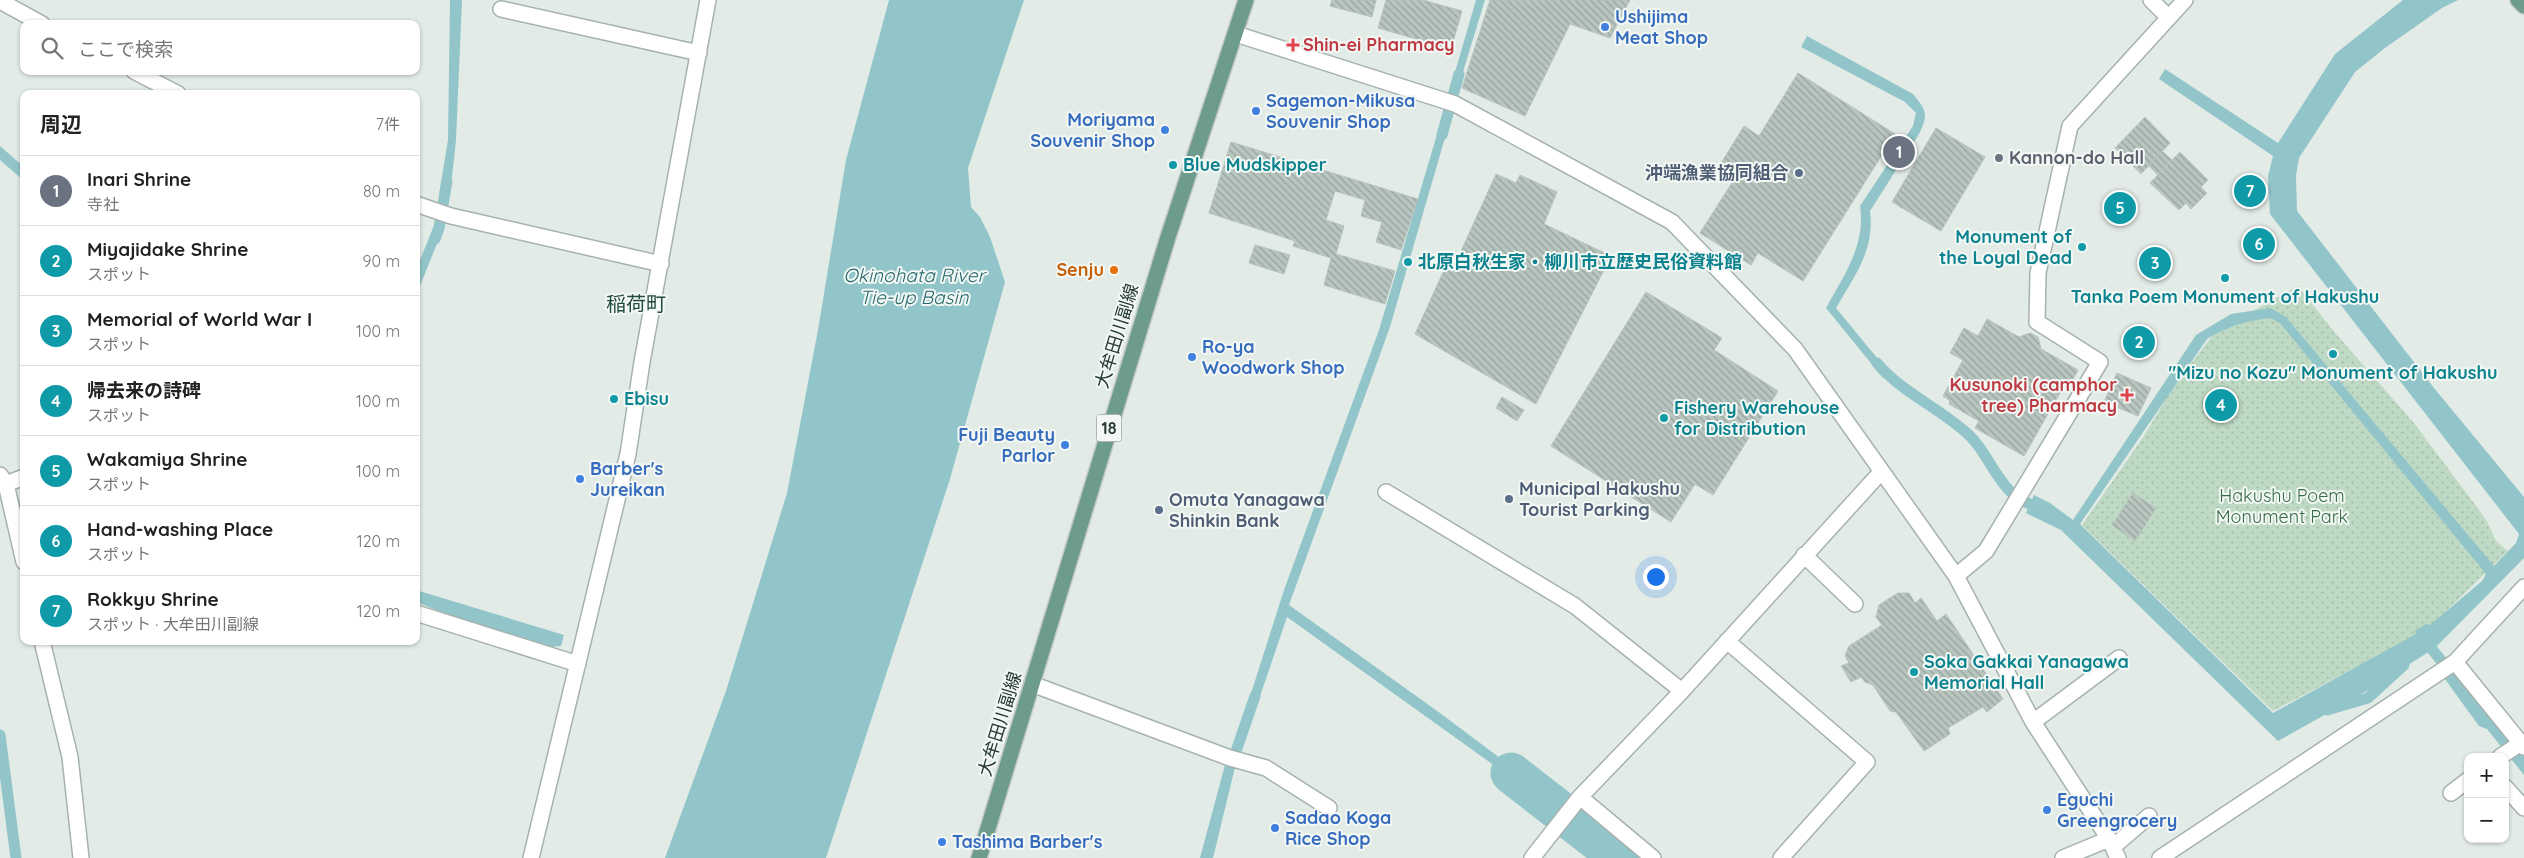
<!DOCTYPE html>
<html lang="ja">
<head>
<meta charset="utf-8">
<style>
  :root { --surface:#fff; --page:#f6f6f6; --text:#222; --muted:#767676; --line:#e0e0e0; --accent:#b45309 }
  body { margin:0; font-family:Quicksand,"Noto Sans JP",sans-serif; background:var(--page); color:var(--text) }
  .controls { position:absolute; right:15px; bottom:15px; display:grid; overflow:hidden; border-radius:10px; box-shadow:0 1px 4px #0004 }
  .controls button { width:45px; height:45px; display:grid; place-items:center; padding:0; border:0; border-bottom:1px solid var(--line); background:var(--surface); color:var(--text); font:25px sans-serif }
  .you { position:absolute; left:1655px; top:576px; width:18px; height:18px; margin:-12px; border:4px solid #fff; border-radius:50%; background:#1a73e8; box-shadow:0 0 0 8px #1a73e833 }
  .badge { display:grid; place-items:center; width:32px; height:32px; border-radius:50%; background:var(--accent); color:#fff; font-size:16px; font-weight:700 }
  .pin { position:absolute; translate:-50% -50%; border:2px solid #fff; box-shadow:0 1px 5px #0006 }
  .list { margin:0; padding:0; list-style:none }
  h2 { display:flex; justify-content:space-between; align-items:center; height:65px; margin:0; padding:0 20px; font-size:21px }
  h2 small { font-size:16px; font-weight:400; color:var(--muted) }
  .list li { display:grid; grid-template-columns:32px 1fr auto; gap:15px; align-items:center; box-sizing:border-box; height:70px; padding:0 20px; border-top:1px solid var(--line) }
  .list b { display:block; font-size:19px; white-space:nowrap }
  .list p { margin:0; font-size:16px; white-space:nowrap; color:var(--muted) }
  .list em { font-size:16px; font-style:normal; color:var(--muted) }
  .icon { flex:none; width:28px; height:28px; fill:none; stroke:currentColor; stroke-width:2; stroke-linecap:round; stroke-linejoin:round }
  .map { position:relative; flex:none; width:2524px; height:858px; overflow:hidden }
  .search { position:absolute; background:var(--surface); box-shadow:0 1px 4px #0004; left:20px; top:20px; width:400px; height:55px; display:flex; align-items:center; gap:12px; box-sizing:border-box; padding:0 18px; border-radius:10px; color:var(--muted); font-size:19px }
  .panel { position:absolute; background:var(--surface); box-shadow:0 1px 4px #0004; left:20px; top:90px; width:400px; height:555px; border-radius:10px }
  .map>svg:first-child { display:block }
</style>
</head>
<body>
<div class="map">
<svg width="2524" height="858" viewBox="0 0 2524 858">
  <defs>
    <pattern id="grass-dots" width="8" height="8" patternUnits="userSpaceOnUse" patternTransform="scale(1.25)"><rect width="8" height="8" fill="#bfdac4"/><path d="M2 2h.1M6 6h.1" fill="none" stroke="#a4bca9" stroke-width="1.8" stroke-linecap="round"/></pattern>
    <pattern id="building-back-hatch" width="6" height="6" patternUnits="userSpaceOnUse" patternTransform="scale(1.25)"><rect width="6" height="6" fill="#b9c6c0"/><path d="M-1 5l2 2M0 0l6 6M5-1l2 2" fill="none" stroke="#96a29d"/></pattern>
  </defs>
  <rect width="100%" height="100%" fill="#e3ebe7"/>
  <!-- grass -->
  <path fill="url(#grass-dots)" d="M2298 286 2336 334 2414 423 2485 518 2496 541 2508 551 2427 630 2273 711 2082 525 2144 436 2171 390 2215 332Z"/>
  <!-- water -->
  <path fill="#92c5c9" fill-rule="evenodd" d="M450 0H462L456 140 450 195H439L448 140Z
    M889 0H1024L968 168 971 207 980 217 990 237 1005 282 950 479 826 858H665L726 691 787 493 818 330 846 160Z
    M1476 0H1485L1458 88 1451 86Z
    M2403 0H2458L2442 8 2385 48 2355 72 2299 158 2296 176 2297 211 2434 388 2524 497V558L2435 648 2362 694 2278 741 2061 530 2026 513 2034 495 2050 503 2073 520 2196 335 2231 314 2271 308 2286 317 2494 566 2516 543 2519 534 2270 214 2268 176 2273 156 2159 79 2165 69 2278 143 2335 54ZM2270 318 2280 323 2486 574 2482 581 2430 625 2426 624 2415 631 2416 634 2273 713 2080 524 2207 339C2228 326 2246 321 2270 318Z
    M1807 36 1913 94C1926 110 1929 114 1919 134L1870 211C1875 250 1855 275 1836 308L1887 370 1883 378 1826 308C1844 275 1866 245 1860 206L1913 126 1916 113 1905 102 1801 47Z
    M1441 121 1449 124 1390 327 1289 605 1440 713 1560 803 1555 809 1287 617 1255 711 1246 709 1284 590 1379 330Z
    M0 146 24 167V181L0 160Z
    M435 223 444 226 416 296V270Z
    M416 590 564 635 561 646 551 647 489 631 416 602Z
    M2457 668 2524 753V775L2487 729 2479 726 2442 675Z
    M1229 750 1239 751 1213 858H1200Z
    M1580 819 1629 858H1614L1572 824Z"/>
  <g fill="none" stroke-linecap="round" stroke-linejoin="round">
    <!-- stream -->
    <path stroke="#92c5c9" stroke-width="11" d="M1442 135 1459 74
      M435 239 439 228 447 181
      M1877 363C1902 393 1942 409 1970 436 1986 452 1993 473 2008 489 2016 499 2033 505 2044 512
      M2427 643 2451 673
      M2327 710 2368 698 2404 665
      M0 735 16 858
      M1232 763 1255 696"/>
    <!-- canal -->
    <path stroke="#92c5c9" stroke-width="41" d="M1511 773 1620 858"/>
  </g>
  <!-- building -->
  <path fill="url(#building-back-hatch)" stroke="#b6c4bd" d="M1332 0H1376L1372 17 1330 6Z
    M1386 0H1423L1462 11 1451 49 1378 28Z
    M1490 0H1630L1610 38 1570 24 1525 116 1462 88Z
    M1798 73 1895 134 1803 281 1758 253 1751 265 1700 233 1735 178 1718 168 1744 126 1759 136Z
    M2145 117 2170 143 2141 174 2115 148Z
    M1936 128 1985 157 1941 231 1892 202Z
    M1231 142 1418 199 1401 250 1376 242 1382 222 1361 216 1365 200 1335 191 1326 220 1344 226 1336 254 1395 271 1385 304 1324 285 1331 258 1293 246 1295 241 1209 213Z
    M2162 151 2172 160 2158 175 2148 165Z
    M2180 152 2208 180 2201 187 2207 193 2191 209 2186 203 2179 210 2150 183Z
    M1496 174 1516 183 1520 175 1557 192 1544 224 1611 256 1536 404 1415 334 1450 257 1457 260Z
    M1255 245 1290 255 1284 274 1249 263Z
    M1646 292 1722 338 1714 350 1778 391 1713 495 1695 484 1671 522 1551 446Z
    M1987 319 2019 337 2030 333 2038 337 2041 349 2078 370 2069 387 2065 384 2024 456 1975 428 1979 421 1949 404 1950 401 1943 396 1963 360 1950 353 1964 328 1978 336Z
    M2117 373 2151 388 2138 416 2104 402Z
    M1502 397 1524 410 1517 421 1496 408Z
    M2133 493 2156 508 2135 541 2112 525Z
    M1898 593H1909L1915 603 1921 598 1937 621 1946 614 2003 699 1987 712 1983 707 1948 728 1950 734 1924 751 1896 712 1890 711 1873 685 1865 682 1861 677 1851 682 1841 666 1849 663 1845 656 1849 646 1882 625 1876 617 1879 605Z"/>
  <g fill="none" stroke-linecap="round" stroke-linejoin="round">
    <!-- minor casing -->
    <g stroke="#a6b2ad" stroke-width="18">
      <path id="minor" d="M2151 0 2168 17
        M0 1 42 24
        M501 9 699 53
        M1236 34 1455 104 1672 222 1795 349 1956 576 2033 722 2109 839 2118 858
        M134 71 178 94
        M416 204 451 216 661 264
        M0 475 6 484 24 562
        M6 484 24 477
        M1386 492 1575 606 1682 691
        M1804 555 1855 604
        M1956 576 1986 551 2100 362 2037 322 2038 273 2070 126 2185 0
        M416 613 578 664
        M42 641 70 757 81 858
        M1727 641 1867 762 1781 858
        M2455 662 2524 747
        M1032 684 1230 758 1266 768 1329 808
        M2033 722 2119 658
        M2500 757 2521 743
        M2505 787 2524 808
        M2451 793 2468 780
        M1580 797 1653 858
        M2113 847 2149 816
        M531 858 628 454 642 362 708 0
        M1532 858 1580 797 1682 691 1881 472
        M2063 858 2109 839
        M2160 858 2455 662 2524 587"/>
    </g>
    <!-- major casing -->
    <g stroke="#c2c8c6" stroke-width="18">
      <path id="major" d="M2518 0 2524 6
        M979 858 1168 237 1246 0"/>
    </g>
    <!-- minor -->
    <use href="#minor" stroke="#fff" stroke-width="15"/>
    <!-- major -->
    <use href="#major" stroke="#6d9b8c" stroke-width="15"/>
  </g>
  <!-- markers -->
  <g fill="#3f7fe0" stroke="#f3f8f5" stroke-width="2">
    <circle cx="1605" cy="27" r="5"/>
    <circle cx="1256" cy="111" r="5"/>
    <circle cx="1165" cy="130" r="5"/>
    <circle cx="1192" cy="357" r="5"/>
    <circle cx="1065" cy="445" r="5"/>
    <circle cx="580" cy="479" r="5"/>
    <circle cx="2047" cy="810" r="5"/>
    <circle cx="1275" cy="828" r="5"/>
    <circle cx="942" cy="842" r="5"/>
  </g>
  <g fill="#e0444e" stroke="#f3f8f5" stroke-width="2">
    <path d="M1290.5 37.5h5v5h5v5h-5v5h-5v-5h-5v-5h5z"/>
    <path d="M2124.5 387.5h5v5h5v5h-5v5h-5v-5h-5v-5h5z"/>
  </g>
  <circle fill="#6b7280" stroke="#f3f8f5" stroke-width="2" cx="1999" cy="158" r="5"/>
  <g fill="#0f9aa8" stroke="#f3f8f5" stroke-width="2">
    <circle cx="1173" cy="165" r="5"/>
    <circle cx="2082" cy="247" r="5"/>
    <circle cx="1408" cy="262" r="5"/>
    <circle cx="2225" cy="278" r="5"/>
    <circle cx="2333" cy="354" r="5"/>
    <circle cx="614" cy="399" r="5"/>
    <circle cx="1664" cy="418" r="5"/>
    <circle cx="1914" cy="672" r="5"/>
  </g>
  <g fill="#5c6f8a" stroke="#f3f8f5" stroke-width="2">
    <circle cx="1799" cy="173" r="5"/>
    <circle cx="1509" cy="499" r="5"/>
    <circle cx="1159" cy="510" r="5"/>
  </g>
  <circle fill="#e8710a" stroke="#f3f8f5" stroke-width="2" cx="1114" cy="270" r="5"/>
  <g text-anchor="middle" stroke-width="4" stroke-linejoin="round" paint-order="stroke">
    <!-- shield labels -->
    <rect fill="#f3f8f5" stroke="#63736d" stroke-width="1" x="1096.5" y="414.5" width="25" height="27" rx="4"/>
    <g font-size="16" font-weight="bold" fill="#253a33">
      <text x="1109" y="434">18</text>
    </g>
    <!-- shop labels -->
    <g font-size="18" font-weight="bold" fill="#366cbe" stroke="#f3f8f5" text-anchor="start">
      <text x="1615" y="23">Ushijima<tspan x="1615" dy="21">Meat Shop</tspan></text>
      <text x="1266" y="107">Sagemon-Mikusa<tspan x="1266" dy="21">Souvenir Shop</tspan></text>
      <text x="1155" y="126" text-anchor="end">Moriyama<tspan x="1155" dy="21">Souvenir Shop</tspan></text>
      <text x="1202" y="353">Ro-ya<tspan x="1202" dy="21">Woodwork Shop</tspan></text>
      <text x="1055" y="441" text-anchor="end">Fuji Beauty<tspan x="1055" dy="21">Parlor</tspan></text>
      <text x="590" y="475">Barber's<tspan x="590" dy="21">Jureikan</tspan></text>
      <text x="2057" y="806">Eguchi<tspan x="2057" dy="21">Greengrocery</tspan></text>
      <text x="1285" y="824">Sadao Koga<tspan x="1285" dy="21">Rice Shop</tspan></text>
      <text x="952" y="848">Tashima Barber's</text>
    </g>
    <!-- health labels -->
    <g font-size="18" font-weight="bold" fill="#be3a42" stroke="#f3f8f5" text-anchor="start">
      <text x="1303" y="51">Shin-ei Pharmacy</text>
      <text x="2117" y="391" text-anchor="end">Kusunoki (camphor<tspan x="2117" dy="21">tree) Pharmacy</tspan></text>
    </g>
    <!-- worship labels -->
    <g font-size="18" font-weight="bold" fill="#5b616d" stroke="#f3f8f5" text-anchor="start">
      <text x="2009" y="164">Kannon-do Hall</text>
    </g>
    <!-- culture labels -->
    <g font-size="18" font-weight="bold" fill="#0d838f" stroke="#f3f8f5" text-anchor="start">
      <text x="1183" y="171">Blue Mudskipper</text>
      <text x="2072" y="243" text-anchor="end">Monument of<tspan x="2072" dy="21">the Loyal Dead</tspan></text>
      <text x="1418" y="268">北原白秋生家・柳川市立歴史民俗資料館</text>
      <text x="2225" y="303" text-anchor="middle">Tanka Poem Monument of Hakushu</text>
      <text x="2333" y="379" text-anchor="middle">"Mizu no Kozu" Monument of Hakushu</text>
      <text x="624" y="405">Ebisu</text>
      <text x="1674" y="414">Fishery Warehouse<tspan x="1674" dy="21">for Distribution</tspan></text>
      <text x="1924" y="668">Soka Gakkai Yanagawa<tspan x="1924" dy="21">Memorial Hall</tspan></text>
    </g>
    <!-- service labels -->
    <g font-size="18" font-weight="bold" fill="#4e5e75" stroke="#f3f8f5" text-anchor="start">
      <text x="1789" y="179" text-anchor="end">沖端漁業協同組合</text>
      <text x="1519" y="495">Municipal Hakushu<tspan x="1519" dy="21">Tourist Parking</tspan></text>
      <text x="1169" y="506">Omuta Yanagawa<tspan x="1169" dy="21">Shinkin Bank</tspan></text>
    </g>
    <!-- food labels -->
    <g font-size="18" font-weight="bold" fill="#c56008" stroke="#f3f8f5" text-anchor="end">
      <text x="1104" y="276">Senju</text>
    </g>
    <!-- street labels -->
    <g font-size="18" fill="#253a33" stroke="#f3f8f5">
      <text transform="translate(1117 336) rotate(-73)" y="6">大牟田川副線</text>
      <text transform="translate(1000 724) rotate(-73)" y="6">大牟田川副線</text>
    </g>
    <!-- park labels -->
    <g font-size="18" fill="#346c46" stroke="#f3f8f5">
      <text x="2282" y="502">Hakushu Poem<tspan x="2282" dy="21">Monument Park</tspan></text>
    </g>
    <!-- water labels -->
    <g font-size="19" font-style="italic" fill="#27686f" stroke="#f3f8f5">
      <text x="914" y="282">Okinohata River<tspan x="914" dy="22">Tie-up Basin</tspan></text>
    </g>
    <!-- quarter labels -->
    <g font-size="20" fill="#234a3e" stroke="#f3f8f5">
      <text x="636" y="311">稲荷町</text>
    </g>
  </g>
</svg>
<div class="controls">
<button>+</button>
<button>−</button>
</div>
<div class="you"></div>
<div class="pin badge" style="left:1899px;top:152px;background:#6b7280">1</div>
<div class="pin badge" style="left:2139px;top:342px;background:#0f9aa8">2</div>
<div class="pin badge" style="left:2155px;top:263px;background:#0f9aa8">3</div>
<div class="pin badge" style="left:2221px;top:405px;background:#0f9aa8">4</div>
<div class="pin badge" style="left:2120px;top:208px;background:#0f9aa8">5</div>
<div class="pin badge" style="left:2259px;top:244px;background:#0f9aa8">6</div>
<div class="pin badge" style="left:2250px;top:191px;background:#0f9aa8">7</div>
<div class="search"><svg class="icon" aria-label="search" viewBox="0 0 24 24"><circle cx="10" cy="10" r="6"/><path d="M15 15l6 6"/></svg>ここで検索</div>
<section class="panel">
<h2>周辺<small>7件</small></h2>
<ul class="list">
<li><span class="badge" style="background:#6b7280">1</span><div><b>Inari Shrine</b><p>寺社</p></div><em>80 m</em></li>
<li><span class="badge" style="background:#0f9aa8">2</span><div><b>Miyajidake Shrine</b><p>スポット</p></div><em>90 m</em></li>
<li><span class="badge" style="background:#0f9aa8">3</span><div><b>Memorial of World War I</b><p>スポット</p></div><em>100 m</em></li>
<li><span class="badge" style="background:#0f9aa8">4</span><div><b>帰去来の詩碑</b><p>スポット</p></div><em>100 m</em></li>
<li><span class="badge" style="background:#0f9aa8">5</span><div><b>Wakamiya Shrine</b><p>スポット</p></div><em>100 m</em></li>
<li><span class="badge" style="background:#0f9aa8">6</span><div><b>Hand-washing Place</b><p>スポット</p></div><em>120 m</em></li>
<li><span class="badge" style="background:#0f9aa8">7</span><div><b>Rokkyu Shrine</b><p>スポット · 大牟田川副線</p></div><em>120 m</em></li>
</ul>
</section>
</div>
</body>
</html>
